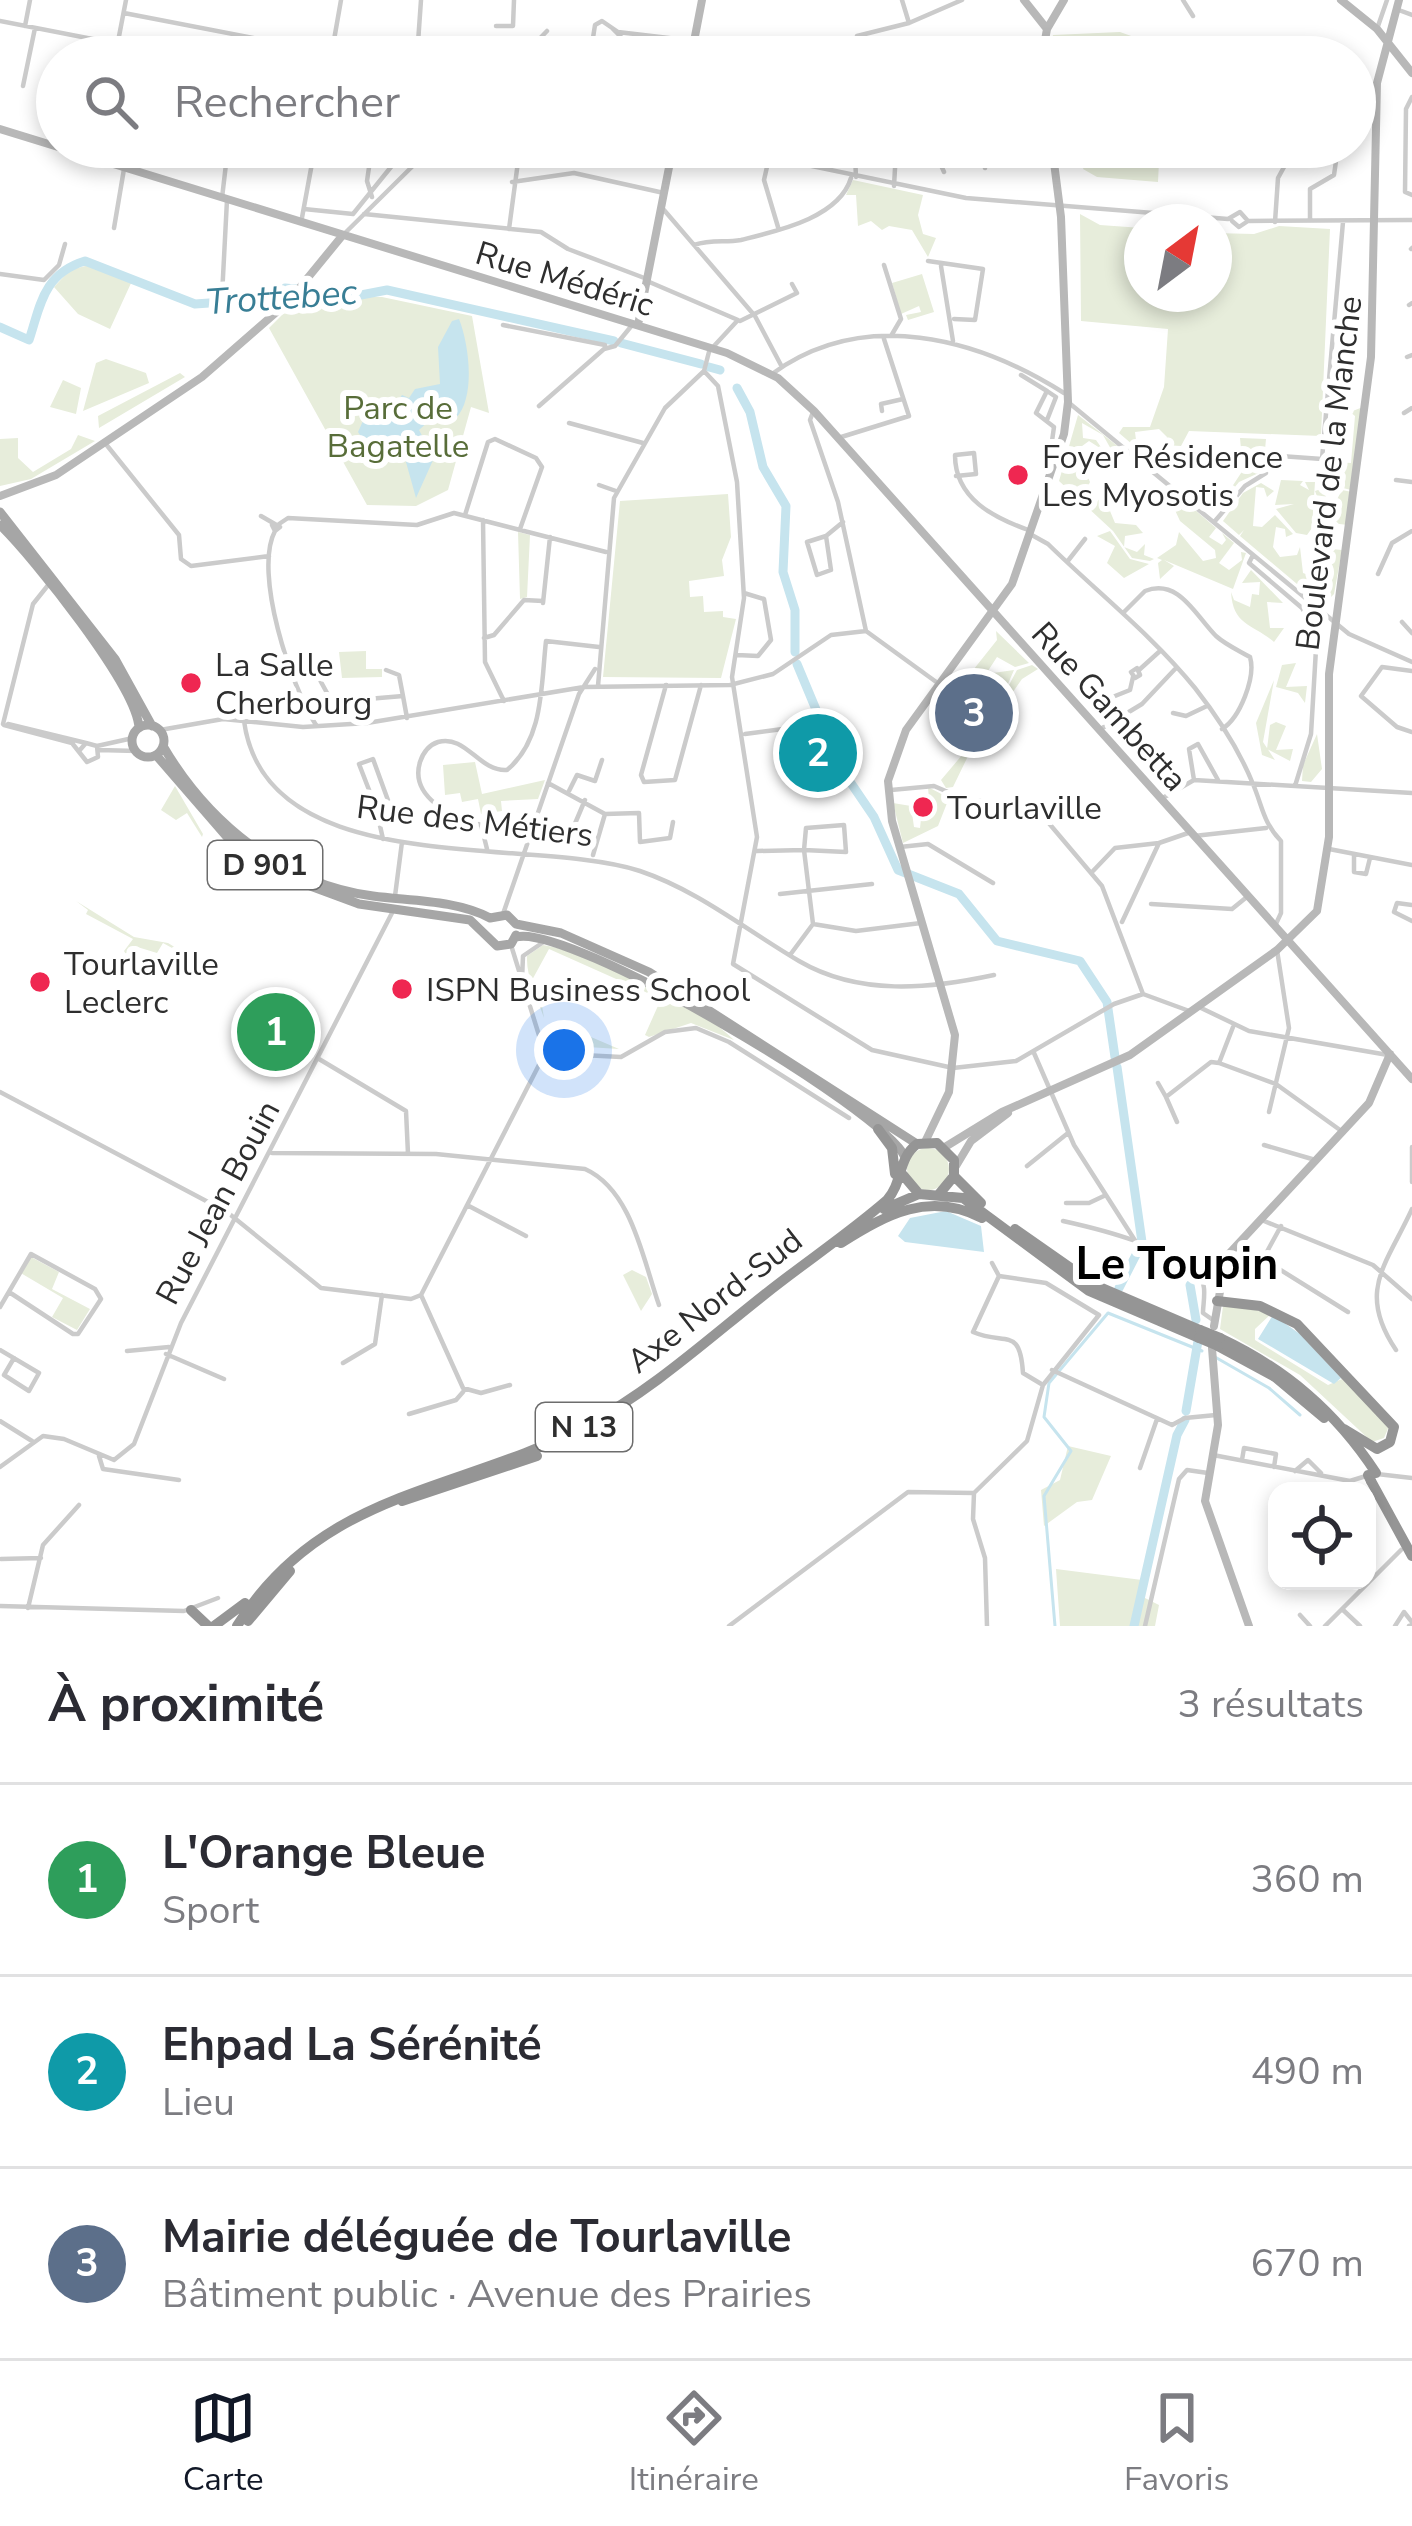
<!DOCTYPE html>
<html lang="fr">
<head>
<meta charset="utf-8">
<style>
  :root { --surface:#fff; --page:#f7f7f7; --text:#2b2b33; --muted:#7c7c81; --line:#e1e1e2; --accent:#111827 }
  body { margin:0; font-family:"Nunito Sans",sans-serif; background:var(--page); color:var(--text) }
  .controls { position:absolute; right:36px; bottom:36px; display:grid; overflow:hidden; border-radius:24px; box-shadow:0 6px 18px #0003 }
  .controls button { width:108px; height:108px; display:grid; place-items:center; padding:0; border:0; border-bottom:3px solid var(--line); background:var(--surface); color:var(--text); font:60px sans-serif }
  .compass { position:absolute; left:1124px; top:204px; width:108px; height:108px; border-radius:50%; background:var(--surface); box-shadow:0 6px 18px #0003; rotate:32deg }
  .you { position:absolute; left:564px; top:1050px; width:42px; height:42px; margin:-30px; border:9px solid #fff; border-radius:50%; background:#1a73e8; box-shadow:0 0 0 18px #1a73e833 }
  .badge { display:grid; place-items:center; width:78px; height:78px; border-radius:50%; background:var(--accent); color:#fff; font-size:39px; font-weight:700 }
  .pin { position:absolute; translate:-50% -50%; border:6px solid #fff; box-shadow:0 3px 12px #0006 }
  .list { margin:0; padding:0; list-style:none }
  h2 { display:flex; justify-content:space-between; align-items:center; height:156px; margin:0; padding:0 48px; font-size:51px }
  h2 small { font-size:39px; font-weight:400; color:var(--muted) }
  .list li { display:grid; grid-template-columns:78px 1fr auto; gap:36px; align-items:center; box-sizing:border-box; height:192px; padding:0 48px; border-top:3px solid var(--line) }
  .list b { display:block; font-size:45px; white-space:nowrap }
  .list p { margin:0; font-size:39px; white-space:nowrap; color:var(--muted) }
  .list em { font-size:39px; font-style:normal; color:var(--muted) }
  .icon { flex:none; width:66px; height:66px; fill:none; stroke:currentColor; stroke-width:2; stroke-linecap:round; stroke-linejoin:round }
  .map { position:relative; flex:none; width:1412px; height:1626px; overflow:hidden }
  .search { position:absolute; background:var(--surface); box-shadow:0 6px 18px #0003; left:36px; right:36px; top:36px; height:132px; display:flex; align-items:center; gap:30px; box-sizing:border-box; padding:0 42px; border-radius:66px; color:var(--muted); font-size:45px }
  .sheet { height:732px; background:var(--surface) }
  nav { display:flex; justify-content:space-around; align-items:center; box-sizing:border-box; height:168px; border-top:3px solid var(--line); background:var(--surface); font-size:33px; color:var(--muted) }
  nav a { display:grid; justify-items:center; gap:6px }
  nav .on { color:var(--accent) }
  .map>svg:first-child { display:block }
</style>
</head>
<body>
<div class="map">
<svg width="1412" height="1626" viewBox="0 0 1412 1626">
  <rect width="100%" height="100%" fill="#fff"/>
  <!-- green -->
  <path fill="#e7eddb" d="M1120 32 1148 42 1137 57H1047L1053 35Z
    M1092 147H1160L1153 150 1152 161H1159L1158 182 1097 177 1083 169Z
    M853 180 923 195 918 215 923 234 936 238 928 257 912 230 889 226 882 230 871 221 858 226 856 195H846Z
    M1080 214 1100 225 1142 228V294H1214V233L1254 234 1279 226 1330 229 1321 436 1189 431 1181 446 1164 445 1167 437 1159 429 1135 432 1136 440 1146 444 1143 453H1152L1160 468 1119 433 1123 427H1150L1164 387 1168 329 1081 321Z
    M89 265 132 281 110 329 78 314 54 287 70 270Z
    M922 274 934 312 908 320 906 315 921 312 919 306 901 314 892 283Z
    M302 295 382 297 472 316 489 413 471 407 448 490 416 506 367 505 269 328Z
    M106 359 146 373 149 383 83 411 96 363Z
    M180 373 185 377 99 428 98 416Z
    M63 380 81 388 76 414 50 407Z
    M1363 407 1351 490 1339 487V474H1332L1319 485 1321 461 1351 463 1355 416 1350 412Z
    M1078 415 1120 448 1112 451 1103 435 1082 423 1083 438 1096 440 1103 450 1089 441 1078 449 1080 460 1094 463 1085 471 1090 482 1083 497 1096 503 1107 490 1115 502 1110 511 1115 523 1136 525 1143 533 1125 536 1124 547 1137 552 1145 544 1144 555 1154 559 1150 561 1132 558 1113 531 1059 481Z
    M78 435 95 441 31 479 0 486V439L18 438V458L33 472 71 449Z
    M1240 438 1266 439 1263 471 1239 482 1220 505 1243 470Z
    M1281 480 1303 481 1300 485 1309 490 1305 482H1315L1312 528 1307 535 1296 533 1276 509 1294 504 1275 505Z
    M1261 483 1274 491 1267 497 1264 488 1256 487 1253 526 1262 527 1275 515 1293 534 1286 537 1285 529 1276 527 1273 547 1280 557 1297 555 1300 547 1303 573 1320 579 1332 558 1324 552 1316 560 1312 547 1342 550 1334 594 1326 602 1316 600 1240 536 1244 530 1239 535 1223 521 1243 493Z
    M1324 488 1327 502 1335 503 1342 490 1352 492 1348 525 1331 523V509L1317 516 1320 504 1315 491Z
    M728 494 731 537 722 560 724 576 689 581 690 597 703 596 704 612 723 611V617L736 619 721 678 603 677 620 501Z
    M1181 498 1216 528 1209 537 1222 545 1226 540 1222 533 1234 543 1219 563 1229 570 1242 560 1241 552 1246 553 1233 589 1164 560 1174 566 1160 579 1158 563 1162 560 1157 558 1176 545 1179 532 1203 561 1216 558 1215 550 1180 521 1174 508Z
    M1110 531 1130 559 1149 564 1124 578 1107 563 1115 546 1097 536Z
    M518 532 530 535 527 597 520 599Z
    M1251 570 1283 603 1267 602 1270 628H1284L1274 642C1252 623 1233 626 1231 592L1234 600 1250 607 1252 594 1259 595 1260 582 1242 583Z
    M996 631 1029 663 1015 667 997 657 986 674 1014 670 1001 700 1017 670 1032 665 1038 669 1022 679 969 754 953 787 946 788 941 780 990 722 985 714 992 716 1000 704 992 712 997 700 991 696 986 701 973 682 985 674 966 679 997 640Z
    M366 651V669H382V677L342 678 339 652Z
    M1296 663 1286 687 1307 686 1305 703 1298 693 1276 687 1282 665Z
    M1274 680 1263 742 1275 760 1262 755 1256 723Z
    M1276 722 1286 726 1276 750 1293 749 1290 761 1267 749 1270 725Z
    M1317 734 1322 769 1311 782 1302 781 1303 765Z
    M475 762 482 794 545 780 538 799 501 801 502 811 481 814 478 799 462 802 460 793 445 795 443 765Z
    M175 786 203 834 202 837 187 813 176 820 161 810Z
    M928 787 949 798 938 826 903 843 893 803 911 806 914 827 920 828 921 819 930 813Z
    M76 901 134 937 168 943 216 972 200 969 201 964 163 943 157 953 134 946 128 958 124 951 133 939 86 914 88 910Z
    M543 945C600 954 693 1001 734 1040L691 1023 649 1037 645 1035 661 999 549 949 531 982 540 993 544 1018C537 997 526 977 527 956Z
    M563 1022V1025L619 1049 555 1045 547 1026Z
    M907 1169a21 21 0 1 1 42 0a21 21 0 1 1-42 0Z
    M31 1257 59 1272 52 1289 90 1309 77 1330 52 1317 63 1298 19 1272Z
    M632 1270 646 1277 652 1294 641 1311 623 1275Z
    M1236 1305 1271 1314 1255 1329V1340L1328 1385 1342 1379 1390 1424 1384 1438 1372 1442 1300 1375 1220 1329 1223 1306Z
    M1068 1446 1111 1456 1092 1500 1077 1502 1044 1526 1041 1490 1060 1480Z
    M1056 1569 1142 1580 1141 1596 1159 1605 1155 1626H1060Z"/>
  <!-- water -->
  <path fill="#c6e4ee" d="M459 319C469 344 476 397 456 418L447 416 446 407 431 406 429 413 413 405 430 420 419 430 434 458 416 498 404 455 395 454 392 444 368 464 366 444 358 432 367 412H390L402 395 409 398 415 389 440 384 438 347 452 321Z
    M946 1211 981 1226 984 1252 905 1242 898 1236 910 1218Z
    M1273 1315 1300 1334 1341 1378 1334 1384 1258 1339Z"/>
  <g fill="none" stroke-linecap="round" stroke-linejoin="round">
    <!-- stream -->
    <path stroke="#c6e4ee" stroke-width="3" d="M1215 1357 1269 1388 1300 1415
      M1055 1626 1044 1496 1071 1451 1044 1417 1049 1383 1108 1313 1202 1351"/>
    <!-- river -->
    <path stroke="#c6e4ee" stroke-width="9" d="M0 327 29 340C40 308 42 274 85 261L195 304 252 300 285 288 361 295 387 290 614 341
      M621 343 701 364
      M709 367 720 370
      M737 388 750 412 763 467 786 506 783 572 795 610V652
      M797 664 840 767 874 817 898 870 959 894 997 941 1080 961 1107 1002 1115 1057
      M1117 1067 1142 1242
      M1190 1285 1196 1320
      M1119 1288 1139 1249
      M1186 1411 1198 1341
      M1134 1626 1177 1435 1185 1420"/>
    <!-- street -->
    <path stroke="#cbcbcb" stroke-width="4.5" d="M902 0 909 23 962 0
      M1183 0 1193 16
      M1396 9 1412 15
      M124 13 331 53
      M0 21 118 44
      M25 26 30 0
      M496 26H513L514 0
      M613 29 624 40 651 39
      M1377 29 1387 0
      M857 36 909 23
      M970 53V57
      M115 57 126 0
      M331 57 341 0
      M417 57 421 0
      M522 57 547 31
      M590 57 595 25 602 21 618 32 694 41
      M23 86 35 28
      M1412 97 1406 109 1405 192 1412 195
      M372 147 367 181 372 197
      M472 147 477 153 483 147
      M933 147 944 172
      M675 149H729L966 198 1228 219 1240 212 1248 221
      M482 151 518 158
      M855 156 856 177
      M769 158 764 180 778 227
      M94 160 97 147
      M798 164 802 158C836 158 863 149 896 151L894 186
      M985 168 989 147
      M512 182 574 173 664 193
      M222 198 228 147
      M304 209 353 214 395 162
      M664 210 755 316 782 367
      M364 214 541 232 568 249 647 279
      M1310 220V189L1334 175 1338 147
      M1232 221 1239 227 1248 221 1412 220
      M1275 222 1278 178 1295 147
      M301 223 315 147
      M114 228 124 169
      M509 229 520 147
      M342 236 432 147
      M694 245C712 239 725 243 741 240 777 231 839 218 851 178
      M1411 249 1412 248
      M928 261 983 269 975 320 954 319
      M884 265 901 319 891 336
      M941 266 953 341
      M0 274 44 280 59 265 65 244
      M647 281 738 320 714 346
      M222 296 227 200
      M1409 305 1412 303
      M740 321 797 293 792 284
      M503 325 605 345
      M1407 357 1412 355
      M704 371 718 386 737 482 744 598 732 677 757 837 733 964 872 1050 953 1068 1016 1061 1114 1004 1143 994
      M772 374C864 307 977 338 1064 393
      M1021 375 1047 391 1036 413 1054 427 1051 448
      M1047 391 1056 397 1047 420
      M1068 402 1349 634 1412 662
      M539 406 604 349 615 346 633 324
      M882 411 881 404 903 399
      M813 412 810 420 838 502 866 631
      M1404 413 1412 408
      M569 423 643 443
      M838 438 909 416 884 339
      M105 443 179 535 181 559 191 566 269 556
      M956 476 976 474 974 453 955 455C955 499 994 518 1031 531
      M1396 480 1412 482
      M599 485 616 491
      M465 515 488 442 495 439 536 458 542 467 520 529
      M261 516 280 527 275 531 272 525
      M483 520 485 662 504 701
      M1215 521 1245 486 1266 473 1268 455 1322 459 1343 222
      M279 524 288 518 417 525 454 513 606 552
      M275 531C253 572 291 687 316 725
      M1030 534 1048 544C1097 592 1152 635 1195 688 1217 716 1240 752 1253 784 1263 808 1263 822 1281 841V913L1275 926
      M826 536 831 570 817 575 807 542Z
      M826 536 843 522
      M1253 555 1249 563 1302 608 1317 632 1311 734 1295 786
      M1067 562 1085 539
      M1378 574 1392 543 1412 531
      M543 603 550 537
      M1123 613 1145 591C1179 578 1195 615 1216 636 1226 645 1238 650 1250 657 1256 677 1240 718 1222 729
      M1402 622 1412 633
      M866 631 939 684
      M484 638 494 635 524 600 543 601
      M737 655 758 656 771 640 764 599 744 593
      M1137 668 1140 675 1135 678 1131 672Z
      M386 670 399 675 403 696
      M1139 670 1160 651
      M1412 671 1382 667 1361 696 1397 727 1412 732
      M292 673 315 671 332 702 403 696 407 718
      M666 685 641 775 644 782 675 780 701 685
      M598 686 614 498 665 408 704 371 710 348
      M1100 702 1130 690 1133 677
      M1173 713 1186 716 1207 706
      M244 721C266 882 528 835 640 871 699 891 746 930 799 961 859 996 929 989 994 975
      M3 724 33 604 49 584
      M8 724 86 743
      M4 725 72 743 87 762 98 757 97 746
      M160 730 223 719 303 727 367 723 584 687 730 685 773 674 831 635 866 631
      M1099 730 1142 704 1176 668
      M745 734 790 728 797 735 799 751
      M99 750 137 751
      M79 751 86 743 97 746 133 738
      M373 759 389 803 376 808 359 764Z
      M1194 780 1189 749 1198 744 1218 780
      M548 783 605 814 593 855
      M891 790 934 786 964 799 1012 805 1047 821 1102 886 1143 994 1192 1012
      M569 791 577 775 595 781 602 760
      M1161 799 1194 780 1412 793
      M376 808 383 839
      M605 814 639 813 640 842 670 838 673 822
      M844 825 846 852 804 850 806 828Z
      M571 833 585 800
      M1194 836 1266 828
      M900 847 928 844 993 883
      M487 849 481 825C454 818 409 798 420 762 423 753 429 745 438 742 466 734 479 772 507 770 544 740 541 684 546 641L599 647
      M1329 849 1412 865
      M757 851 804 850 813 924 790 955
      M1354 854V872L1366 874 1370 858
      M1093 871 1115 848 1159 843
      M780 894 872 884
      M395 896 402 842
      M1151 904 1232 909 1248 896
      M1412 905 1397 903 1394 912 1412 921
      M503 914 579 694 595 669
      M1122 922 1159 843 1191 832
      M813 924 856 931 921 923
      M522 980 523 956 542 943
      M1199 1007 1249 1031 1388 1055
      M543 1053 621 1057 665 1032 696 1028 729 1042 849 1118
      M1034 1053 1074 1145 1136 1242
      M319 1059 406 1111 408 1154
      M1219 1063 1276 1084 1340 1130
      M1158 1083 1166 1097
      M0 1092 227 1212 321 1288 411 1299 421 1295
      M1269 1112 1289 1028 1277 950
      M1177 1122 1166 1097 1211 1062 1219 1063 1233 1027
      M1264 1145 1312 1159
      M1412 1147V1182
      M272 1153 436 1154 585 1169C632 1190 643 1260 659 1305
      M1027 1166 1068 1133
      M1066 1203H1089L1106 1195
      M467 1205 526 1236
      M1063 1221C1108 1231 1162 1245 1198 1275 1208 1284 1203 1302 1203 1313L1213 1320
      M1264 1221 1373 1265 1412 1299
      M1281 1226 1263 1259 1348 1312
      M992 1263 999 1276 973 1332C1006 1346 1020 1326 1023 1373L1043 1385
      M1197 1275 1215 1259
      M421 1295 541 1061 542 1045 511 945
      M421 1295 463 1388 481 1393 510 1385
      M0 1307 31 1254 95 1289 101 1299 78 1334H73L9 1292
      M0 1350 39 1373 29 1391 4 1375 14 1358
      M1396 1350C1356 1291 1387 1264 1412 1209
      M127 1351 169 1347
      M166 1354 224 1379
      M343 1363 375 1344 382 1295
      M1052 1370 1172 1425 1185 1418 1216 1415
      M409 1414 456 1400 463 1392
      M0 1421 32 1441
      M1213 1455 1350 1481 1366 1476
      M99 1456 103 1469 179 1480
      M1242 1460 1244 1448 1276 1454 1274 1467
      M0 1467 43 1436 64 1439 114 1460 134 1444 181 1323 392 913
      M1140 1468 1157 1419
      M1295 1471 1308 1460 1321 1473
      M1377 1474 1412 1478
      M974 1493 973 1519 985 1558 987 1626
      M1 1559 41 1558
      M0 1606 184 1611 218 1598
      M28 1608 43 1545 79 1505
      M1342 1609 1360 1626
      M1300 1615 1310 1626
      M729 1626 908 1492 974 1493 1027 1441 1043 1385 1099 1315 1046 1283 999 1276
      M1145 1626 1179 1479 1187 1470 1208 1473
      M1325 1626 1401 1550
      M1395 1626 1404 1612 1412 1622
      M1409 1626 1412 1625"/>
    <!-- secondary -->
    <path stroke="#b8b8b8" stroke-width="8" d="M1024 0 1047 29
      M1341 0 1377 29 1412 73
      M691 57 702 0
      M1042 57 1047 29 1064 0
      M0 129 727 353 778 378 814 411 1412 1079
      M638 325 673 147
      M0 496 56 475 202 377 288 302 342 236
      M925 1142 949 1092 955 1035 892 821 888 781 906 730 1012 584 1064 434 1068 402 1061 217 1052 147
      M945 1147 1002 1112 1130 1055 1277 950 1317 911 1329 837V674L1371 357 1377 83 1399 0
      M956 1166 971 1141 1008 1113
      M1214 1326 1226 1257 1369 1103 1390 1054
      M1212 1348 1218 1425 1205 1501 1249 1626"/>
    <!-- primary -->
    <path stroke="#a6a6a6" stroke-width="9" d="M0 512 115 659 152 726
      M0 525C33 557 137 686 139 728
      M132 741a16 16 0 1 1 32 0a16 16 0 1 1-32 0Z
      M163 746C208 823 283 884 373 896 411 901 456 900 490 918
      M156 755 228 838 286 877 359 904 470 920 497 946 511 944 516 935
      M490 918 507 915 516 924
      M516 924 561 933 649 972 917 1144
      M516 937C569 923 883 1109 905 1157"/>
    <!-- highway -->
    <path stroke="#959595" stroke-width="10" d="M878 1129 892 1148 895 1174
      M903 1175 919 1194 963 1198 1089 1291 1199 1338
      M954 1176 981 1203
      M884 1209 919 1194
      M1015 1229 1095 1285 1200 1330
      M841 1243C887 1214 929 1191 982 1218
      M1217 1301 1260 1306 1297 1324 1394 1427 1390 1442 1377 1449 1344 1429
      M1220 1338C1286 1369 1336 1412 1376 1473
      M1218 1346 1275 1377 1324 1418
      M1371 1481 1412 1556
      M402 1501 537 1456
      M191 1610 208 1626
      M248 1621 290 1571
      M214 1626 245 1603
      M237 1626C322 1489 459 1493 587 1425 651 1391 707 1340 764 1295 804 1263 848 1234 887 1200 903 1182 898 1158 917 1144L937 1143 954 1160V1176L940 1193"/>
    <!-- highway-bridge -->
    <path stroke="#959595" stroke-width="10" d="M1200 1330 1220 1338
      M1199 1338 1218 1346
      M1368 1475 1371 1481"/>
  </g>
  <!-- markers -->
  <g fill="#ef2751" stroke="#fff" stroke-width="4.5">
    <circle cx="1018" cy="475" r="12"/>
    <circle cx="191" cy="683" r="12"/>
    <circle cx="923" cy="807" r="12"/>
    <circle cx="40" cy="982" r="12"/>
    <circle cx="402" cy="989" r="12"/>
  </g>
  <g text-anchor="middle" stroke-width="12" stroke-linejoin="round" paint-order="stroke">
    <!-- shield labels -->
    <g fill="#fff" stroke="#6d6d6d" stroke-width="3">
      <rect x="208" y="841" width="114" height="48" rx="9"/>
      <rect x="536" y="1403" width="96" height="48" rx="9"/>
    </g>
    <g font-size="30" font-weight="bold" fill="#2e2e2e">
      <text x="265" y="875">D 901</text>
      <text x="584" y="1437">N 13</text>
    </g>
    <!-- street labels -->
    <g font-size="33" fill="#2e2e2e" stroke="#fff">
      <text transform="translate(565 278) rotate(17)" y="12">Rue Médéric</text>
      <text transform="translate(1328 473) rotate(-83)" y="12">Boulevard de la Manche</text>
      <text transform="translate(1110 706) rotate(48)" y="12">Rue Gambetta</text>
      <text transform="translate(475 820) rotate(7)" y="12">Rue des Métiers</text>
      <text transform="translate(217 1202) rotate(-62)" y="12">Rue Jean Bouin</text>
      <text transform="translate(714 1300) rotate(-38)" y="12">Axe Nord-Sud</text>
    </g>
    <!-- park labels -->
    <g font-size="33" fill="#586d39" stroke="#fff">
      <text x="398" y="419">Parc de<tspan x="398" dy="38">Bagatelle</tspan></text>
    </g>
    <!-- poi labels -->
    <g font-size="33" fill="#2e2e2e" stroke="#fff" text-anchor="start">
      <text x="1042" y="468">Foyer Résidence<tspan x="1042" dy="38">Les Myosotis</tspan></text>
      <text x="215" y="676">La Salle<tspan x="215" dy="38">Cherbourg</tspan></text>
      <text x="947" y="819">Tourlaville</text>
      <text x="64" y="975">Tourlaville<tspan x="64" dy="38">Leclerc</tspan></text>
      <text x="426" y="1001">ISPN Business School</text>
    </g>
    <!-- water labels -->
    <g font-size="36" font-style="italic" fill="#387e95" stroke="#fff">
      <text transform="translate(281 296) rotate(-4)" y="13">Trottebec</text>
    </g>
    <!-- district labels -->
    <g font-size="45" font-weight="bold" fill="#000" stroke="#fff">
      <text x="1177" y="1279">Le Toupin</text>
    </g>
  </g>
</svg>
<div class="controls">
<button><svg class="icon" aria-label="locate" viewBox="0 0 24 24"><circle cx="12" cy="12" r="6"/><path d="M12 2v4M12 18v4M2 12h4M18 12h4"/></svg></button>
</div>
<svg class="compass" viewBox="-18 -18 36 36"><path d="M0-13l5 13h-10z" fill="#e53935"/><path d="M0 13l5-13h-10z" fill="#7c7c81"/></svg>
<div class="you"></div>
<div class="pin badge" style="left:276px;top:1032px;background:#2e9e5b">1</div>
<div class="pin badge" style="left:818px;top:753px;background:#0f9aa8">2</div>
<div class="pin badge" style="left:974px;top:713px;background:#5c6f8a">3</div>
<div class="search"><svg class="icon" aria-label="search" viewBox="0 0 24 24"><circle cx="10" cy="10" r="6"/><path d="M15 15l6 6"/></svg>Rechercher</div>
</div>
<section class="sheet">
<h2>À proximité<small>3 résultats</small></h2>
<ul class="list">
<li><span class="badge" style="background:#2e9e5b">1</span><div><b>L'Orange Bleue</b><p>Sport</p></div><em>360 m</em></li>
<li><span class="badge" style="background:#0f9aa8">2</span><div><b>Ehpad La Sérénité</b><p>Lieu</p></div><em>490 m</em></li>
<li><span class="badge" style="background:#5c6f8a">3</span><div><b>Mairie déléguée de Tourlaville</b><p>Bâtiment public · Avenue des Prairies</p></div><em>670 m</em></li>
</ul>
</section>
<nav>
<a class="on"><svg class="icon" aria-label="map" viewBox="0 0 24 24"><path d="M3 6l6-2 6 2 6-2v14l-6 2-6-2-6 2zM9 4v14M15 6v14"/></svg>Carte</a>
<a><svg class="icon" aria-label="directions" viewBox="0 0 24 24"><path d="M12 3l9 9-9 9-9-9zM9 14v-3h6M13 9l2 2-2 2"/></svg>Itinéraire</a>
<a><svg class="icon" aria-label="saved" viewBox="0 0 24 24"><path d="M7 4h10v16l-5-4-5 4z"/></svg>Favoris</a>
</nav>
</body>
</html>
